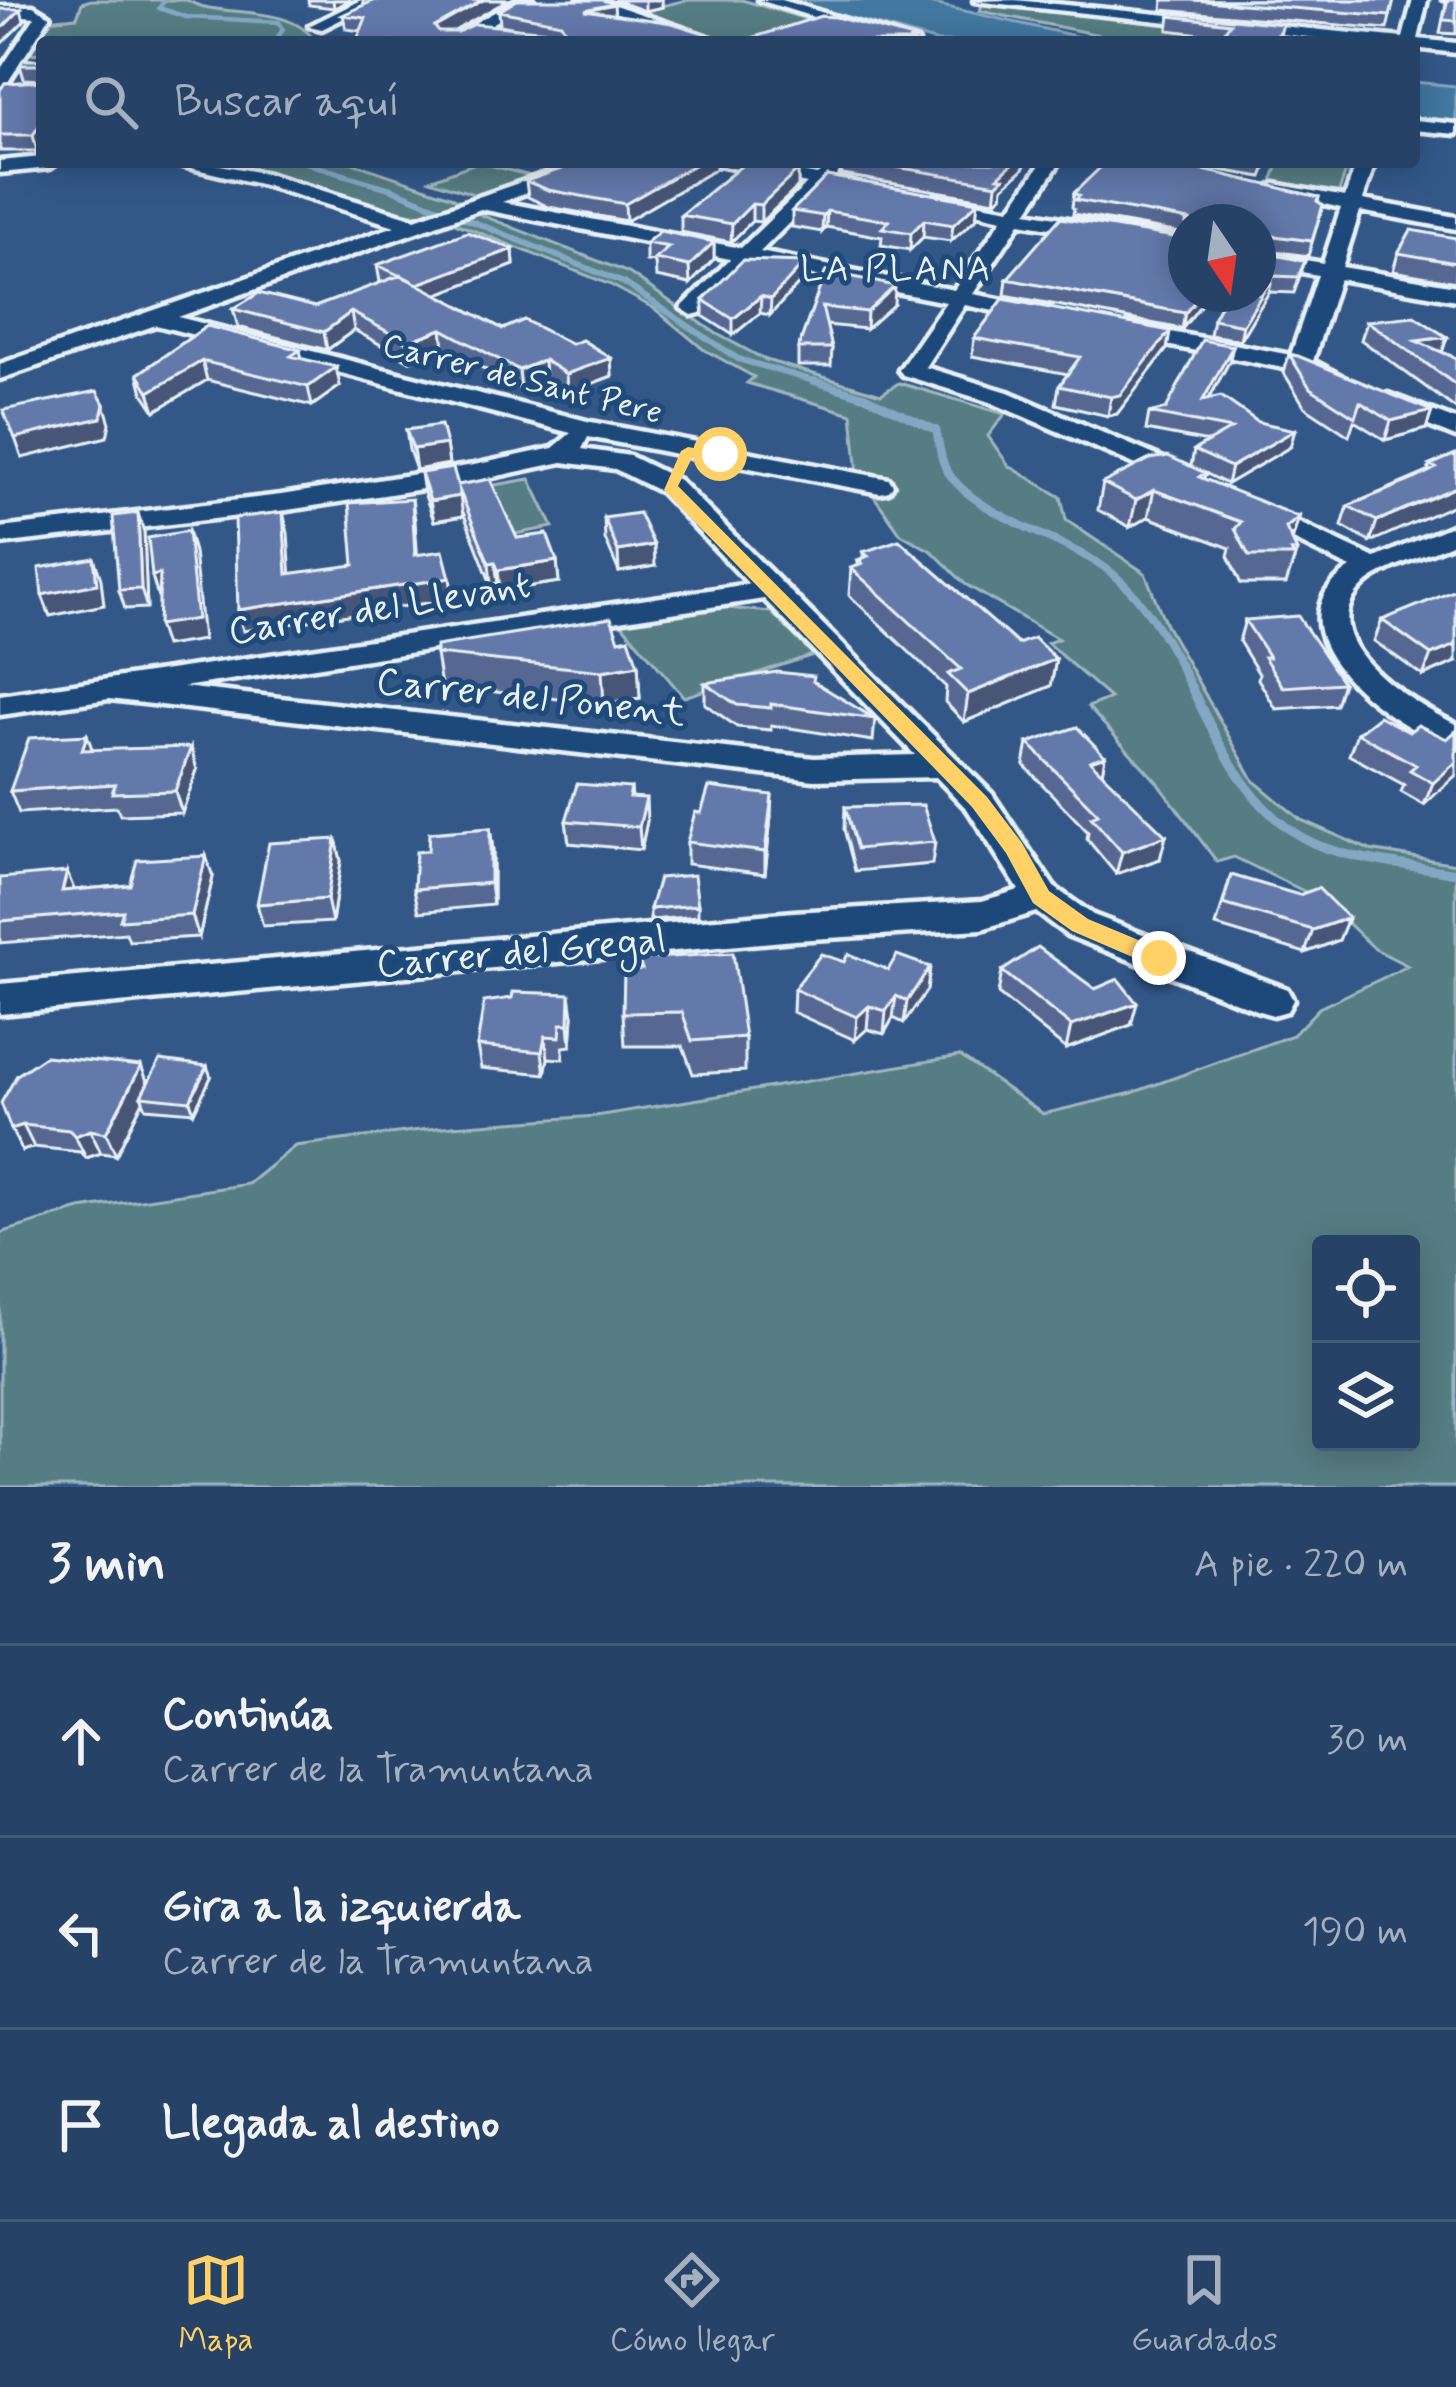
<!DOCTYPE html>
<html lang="es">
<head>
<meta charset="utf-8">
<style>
  :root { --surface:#264266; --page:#324d6f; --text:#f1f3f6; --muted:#a4b0bf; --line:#425b7a; --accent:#ffd166 }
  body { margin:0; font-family:Mynerve,sans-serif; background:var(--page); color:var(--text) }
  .controls { position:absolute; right:36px; bottom:36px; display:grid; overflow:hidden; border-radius:12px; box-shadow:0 6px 30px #0003 }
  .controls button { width:108px; height:108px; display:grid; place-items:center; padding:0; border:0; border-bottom:3px solid var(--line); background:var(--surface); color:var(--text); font:60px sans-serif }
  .compass { position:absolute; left:1168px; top:204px; width:108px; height:108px; border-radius:50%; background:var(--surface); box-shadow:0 6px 30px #0003; rotate:167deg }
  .stop { position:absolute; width:36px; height:36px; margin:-27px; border:9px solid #ffd166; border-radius:50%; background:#fff }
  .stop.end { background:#ffd166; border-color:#fff; box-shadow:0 3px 12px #0008 }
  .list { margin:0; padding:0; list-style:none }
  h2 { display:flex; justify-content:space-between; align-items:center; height:156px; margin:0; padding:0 48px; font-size:51px }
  h2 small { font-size:39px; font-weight:400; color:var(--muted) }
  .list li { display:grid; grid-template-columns:78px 1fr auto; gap:36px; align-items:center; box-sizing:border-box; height:192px; padding:0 48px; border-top:3px solid var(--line) }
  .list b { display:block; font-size:45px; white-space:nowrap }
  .list p { margin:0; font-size:39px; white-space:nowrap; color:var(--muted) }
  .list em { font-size:39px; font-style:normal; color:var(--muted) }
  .icon { flex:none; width:66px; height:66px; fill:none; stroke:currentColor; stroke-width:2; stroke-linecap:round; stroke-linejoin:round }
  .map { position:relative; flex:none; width:1456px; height:1487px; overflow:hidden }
  .search { position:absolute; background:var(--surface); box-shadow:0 6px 30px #0003; left:36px; right:36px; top:36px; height:132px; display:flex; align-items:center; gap:30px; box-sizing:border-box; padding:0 42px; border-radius:12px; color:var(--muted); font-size:45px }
  .sheet { height:732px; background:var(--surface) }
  nav { display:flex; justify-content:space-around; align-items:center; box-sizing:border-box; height:168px; border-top:3px solid var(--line); background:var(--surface); font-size:33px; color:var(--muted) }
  nav a { display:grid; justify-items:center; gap:6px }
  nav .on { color:var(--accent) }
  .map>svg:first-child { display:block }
</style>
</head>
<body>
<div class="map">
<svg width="1456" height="1487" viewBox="0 0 1456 1487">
  <rect width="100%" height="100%" fill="#335888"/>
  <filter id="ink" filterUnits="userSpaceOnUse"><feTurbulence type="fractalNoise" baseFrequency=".00833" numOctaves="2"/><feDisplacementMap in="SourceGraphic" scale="24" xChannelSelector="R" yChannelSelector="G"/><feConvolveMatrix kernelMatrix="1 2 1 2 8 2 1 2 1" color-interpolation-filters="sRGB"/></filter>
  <g filter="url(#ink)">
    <!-- green -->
    <path fill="#567d83" stroke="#9fb7be" stroke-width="3" fill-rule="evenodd" d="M91 0H187C217 20 287 0 316 42H42V53L30 54 46 20 77 17 82 3Z
      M687 0H742L884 42H723L636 12Z
      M982 4 1368 42H1134L980 11Z
      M209 162H350L451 196 481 215 629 273 717 334 766 360 881 394 899 383 1005 414 988 436 1009 466 1061 497 1066 520 1145 573 1166 625 1254 781 1301 820 1370 850 1456 864V1487H0V1233L80 1209 248 1184 295 1146 452 1126 596 1116 960 1056 1043 1114 1132 1093 1293 1035 1319 1008 1408 966 1375 949 1326 902 1234 857 1217 862 1158 783 1088 707 1110 698 1047 643 1058 639 965 584 933 552 901 534 858 474 852 414 747 383 754 377 703 349 655 309 611 285 450 221 360 204ZM1321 1244H1411V1442H1321Z
      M478 162 534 177 479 196 430 180Z
      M1279 162H1349L1339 192 1271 184Z
      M530 479 553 527 510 535 489 486Z
      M715 607 771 612 813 655 684 697 620 622Z"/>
    <!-- water -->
    <path fill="#42779f" stroke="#84a8c3" stroke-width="3" d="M785 0H916L1102 42H938Z
      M1414 82 1456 86V121L1414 117Z"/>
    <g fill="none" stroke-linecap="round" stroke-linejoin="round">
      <!-- stream-far3 -->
      <path stroke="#84a8c3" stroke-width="4.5" d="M165 0 159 8 186 17 279 22 283 29 275 42
        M303 162 325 169"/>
      <!-- stream-far2 -->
      <path stroke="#84a8c3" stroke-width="6" d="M315 166 392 189 624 283 738 359 824 384"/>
      <!-- stream-far1 -->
      <path stroke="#84a8c3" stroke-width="8" d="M814 381 864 396 936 430C939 442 940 456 945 467 969 514 1061 537 1104 567 1138 591 1159 627 1179 663"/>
      <!-- stream -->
      <path stroke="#84a8c3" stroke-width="9" d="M1177 660C1214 728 1243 815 1320 846 1363 862 1411 865 1456 873"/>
      <!-- minor casing -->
      <g stroke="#e8f1f8" stroke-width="9">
        <path id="minor" d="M361 0H380L322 29 309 26Z
          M516 0H534L460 42H441Z
          M578 0H600L723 42H700Z
          M759 0H782L918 42H893Z
          M1015 0 1403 38 1413 0H1427L1418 39 1456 43V53L1414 48V42H1354L974 1Z
          M0 6H33L50 16 6 85 0 87V70L35 17 0 14Z
          M1414 120 1456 124V134L1414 130Z
          M42 157V162H59L50 168 0 173V161Z
          M166 162H204L268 174 415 219 579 162H606L502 202 741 248 807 184 705 162H745L817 175 830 166 839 172 835 178 876 189 866 195 825 187 760 252 954 290 1002 219 925 202 935 196 1010 209 1042 162H1060L1027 212 1186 239V251L1020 223 973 294 1050 309 1053 314 1042 321 965 305 925 367 1008 392 1194 472 1198 478 1185 486 990 402 903 375 899 370 946 302 750 263 700 313 692 315 681 308 730 259 481 209 178 317 591 422 889 479 893 485 889 491 880 493 588 437 582 449 630 456 679 480 992 794 1054 887 1093 915 1287 989 1293 1000 1287 1011 1273 1015 1259 1011 1067 935 1036 912 982 929 794 940 0 1014V984L794 912 982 901 1019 890 968 810 936 777 814 780 109 699 0 715V695L749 584 661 492 615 469 562 462 474 481 281 511 0 544V528L281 495 474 465 553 448 571 433 156 325 0 379V364L395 226 264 185ZM764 599 915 755 814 758 183 687Z
          M1357 162H1375L1363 200 1456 217V229L1360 211 1342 267 1456 286V300L1339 279 1313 361 1341 376 1329 383 1294 370 1120 336 1117 331 1128 324 1291 355 1318 275 1258 264V252L1323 263 1341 208 1265 190 1275 184 1345 197Z
          M1388 394 1456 420V437L1379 406 1376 401Z
          M1254 502 1375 558 1456 524V542C1432 553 1381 568 1364 585 1306 640 1415 705 1456 724V748C1394 731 1256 630 1351 568L1244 516 1240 510Z"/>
      </g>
      <!-- minor -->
      <use href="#minor" fill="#1f4a7a" fill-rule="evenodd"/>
    </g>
    <!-- wall -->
    <path fill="#566892" stroke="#e8f1f8" stroke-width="3" d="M308 0H351L334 8 309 5Z
      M363 0H508L452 32 516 28 500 25 499 11 614 14 733 42 361 31 346 29 343 15 364 5Z
      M614 0H662V7L645 11Z
      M1163 0H1394L1387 29 1162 10Z
      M1439 0H1456V34L1440 33 1446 3Z
      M1170 16 1283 24 1278 42H1222L1224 37 1168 30Z
      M23 60H42V143L37 151H0V90L5 83 41 81V80L24 79 20 65Z
      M581 162H716V169L626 221 549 207 528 197 526 181Z
      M773 162H1027L1022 170 1003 187 1002 195 995 201 843 175 832 162 816 169Z
      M1216 162H1268L1262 177 1214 169Z
      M798 170V187L761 222 752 221 731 242 681 232V215Z
      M827 176 976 219 951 241 923 237 910 250 881 245 882 237 826 227 822 232 792 227V211Z
      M1074 193 1319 197 1318 202 1323 205 1308 256 1258 249V252L1305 261 1294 293 1269 292 1240 340 1210 335 1213 319 1225 296 1223 294H1258V222H1186V234L1073 214 1074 209 1072 207Z
      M1456 238V282L1393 271 1398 253Z
      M714 242V259L690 284 656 277 655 262 646 261V243Z
      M513 249 514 265 438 294 503 329 571 344 611 358 612 376 567 393 545 379 521 389 444 347 410 361 354 330 327 350 238 327 233 309 315 307 382 283 380 282 377 265Z
      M826 271 894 304 866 329 826 325 832 348 831 366H798V348Z
      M804 278 770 315 760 313 733 335 703 316V300Z
      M1007 279 1209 294 1182 329 1005 295Z
      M1367 321 1447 337 1442 352 1456 358V409L1361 340Z
      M207 326 300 350 302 359 340 386 312 406 207 380 155 411 143 393 138 374Z
      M1170 331 1167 349 1117 414 1108 416 1056 404 1059 386 1068 374 972 356 974 338Z
      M1233 346 1229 362 1209 399 1290 447 1227 484 1205 473 1204 479 1292 540 1297 551 1286 584H1241L1228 556 1230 548 1148 517 1130 527 1098 510 1103 483 1191 466 1194 450 1208 442 1146 430 1149 413 1166 409Z
      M1289 354 1432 411 1426 429 1385 440 1354 421 1349 436 1305 407 1284 373Z
      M406 430 446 444 449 464 416 470 409 450Z
      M1456 454 1370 542 1342 526 1348 506 1428 472 1430 465Z
      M421 473 458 485 517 538 557 561 559 582 500 591 498 583 491 584 463 512V516L434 521 424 493Z
      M604 518 655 566 619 572 605 539Z
      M144 532 147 608 125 609 119 590Z
      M863 552 1018 644 1056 659 1051 686 964 722 945 702 946 687 849 595 851 568 858 566V560L863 558Z
      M1245 620 1343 683 1336 705 1276 709 1258 679 1259 674 1239 641Z
      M1382 620 1456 662 1423 676 1374 641Z
      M619 640 638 665 640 698 604 704 441 686 436 654Z
      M813 682 875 719 873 741 771 725V730L737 727 705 704V683Z
      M1456 731 1424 805 1401 792 1404 785 1349 755 1357 733 1409 732 1447 739Z
      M87 735 92 750 197 770 182 813 120 815 117 807 19 813 10 791Z
      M1028 743 1105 756 1102 773 1160 859 1116 874 1087 839 1088 832 1024 765Z
      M631 788 632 797 647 821 641 850 569 843 566 821Z
      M845 807 935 842 932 864 855 871 844 829Z
      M771 817 765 874 687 864V842Z
      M490 828 493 850V905L419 912 414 889 428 851Z
      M336 839 341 861 332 922 263 926 257 904Z
      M1231 875 1348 918 1339 940 1305 953 1216 926Z
      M213 877 199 937 129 941 126 933 0 943V878L74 890Z
      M698 905V916L650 920V909Z
      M638 959 745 1037V1071L693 1074 683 1046H625L623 1013 639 969Z
      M844 962 888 970 930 967 927 990 904 1023 893 1018 884 1034 867 1029 855 1040 793 1012 794 989Z
      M1002 971 1131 1025 1066 1049 998 994Z
      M573 1016 571 1046 563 1047V1059L548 1058 545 1074 481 1068 477 1046Z
      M141 1066 148 1084 211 1077 194 1112 146 1108 143 1101 116 1155 101 1153 86 1158 80 1152 34 1147 22 1151 11 1129Z"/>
    <!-- shaded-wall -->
    <path fill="#465577" stroke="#e8f1f8" stroke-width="3" d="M333 0H351L334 8Z
      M483 0H508L437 41 435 27Z
      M645 0H662V7L645 11Z
      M614 4 615 17 585 10Z
      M21 9 24 21 0 45V30Z
      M42 121V143L37 151 33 135Z
      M699 162H716V169L626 221 625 204Z
      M816 162H832L816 169Z
      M1014 162H1027L1022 170 1003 187 1002 195 995 201 998 177Z
      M798 170V187L761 222V205Z
      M978 202 976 219 951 241 953 225Z
      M752 204V221L731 242 732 224Z
      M827 211 826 227 822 232 823 216Z
      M924 220 923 237 910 250 911 233Z
      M714 242V259L690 284 689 266Z
      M513 249 514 265 420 301 418 284Z
      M805 262 804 278 770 315 771 299Z
      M1273 276 1269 292 1240 340 1243 325Z
      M895 286 894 304 866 329 867 312Z
      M1201 294H1209L1182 329 1185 313Z
      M761 296 760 313 733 335V319Z
      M351 312 354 330 327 350 324 332Z
      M442 329 444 347 410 361 407 342Z
      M1170 331 1167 349 1117 414 1108 416 1111 397Z
      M1447 337 1441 356 1416 341Z
      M1233 346 1229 362 1199 417 1203 400Z
      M611 358 612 376 567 393 566 374Z
      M544 360 545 379 521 389 519 370Z
      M202 361 207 380 155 411 149 392Z
      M336 367 340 386 312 406 308 387Z
      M104 404 110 423 107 437 22 458 15 438Z
      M1432 411 1426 429 1385 440 1391 421Z
      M1295 430 1290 447 1227 484 1231 467Z
      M446 444 449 464 416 470 413 449Z
      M1456 487V504L1370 542 1377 521Z
      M1154 490 1148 517 1130 527 1136 500Z
      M460 496 463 516 434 521 430 501Z
      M412 499 415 520 419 576 415 555Z
      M283 512 288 533 292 595 287 574Z
      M138 513 144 532 147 608 141 589Z
      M1299 517 1291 544 1286 528Z
      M188 531 194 552 203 640 165 646 158 625Z
      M654 545 655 566 619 572 618 551Z
      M94 558 101 579 104 605 50 616 42 595Z
      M557 561 559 582 500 591 498 570Z
      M495 562 498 583 491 584 489 563Z
      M160 574 166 596 158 597 152 576Z
      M450 578 453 599 243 631 238 610Z
      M1456 645V662L1423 676 1431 655Z
      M1056 659 1051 686 964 722 968 694Z
      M638 665 640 698 604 704 602 671Z
      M87 735 95 757 82 750Z
      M191 747 197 770 182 813 175 791Z
      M1105 756 1101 779 1090 761Z
      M1456 762V775L1424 805 1433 783Z
      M772 795 771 817 765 874V852Z
      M646 798 647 821 641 850 639 827Z
      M490 828 493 850V905L490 883Z
      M1166 836 1160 859 1116 874 1122 852Z
      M336 839 341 861 332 922 327 899Z
      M206 856 213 877 199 937 192 915Z
      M67 872 76 894 62 891Z
      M1348 918 1339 940 1305 953 1313 930Z
      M930 967 927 990 904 1023 907 1001Z
      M570 994 573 1016 571 1046 569 1024Z
      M896 996 893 1018 884 1034 886 1011Z
      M1137 1003 1131 1025 1066 1049 1071 1026Z
      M869 1006 867 1029 855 1040 857 1017Z
      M545 1036 548 1058 545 1074 542 1052Z
      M141 1066 150 1088 141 1096 143 1101 116 1155 106 1133Z
      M207 1066 211 1077 194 1112 190 1101Z
      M23 1125 34 1147 22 1151 11 1129Z
      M90 1130 101 1153 86 1158 75 1136Z"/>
    <!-- building -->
    <path fill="#6479aa" stroke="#e8f1f8" stroke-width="3" d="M372 0H483L435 27 439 32H458L475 24 560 32 564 28 561 23 499 11 517 0H603L614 4 585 10 672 23 733 42H356L366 18 343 15 375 0Z
      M1193 0H1394L1390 16Z
      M1448 0H1456V21L1443 20Z
      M0 9H21L0 30Z
      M1172 13 1283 24 1276 38 1224 32 1230 23 1170 16Z
      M821 16 836 17 916 39 911 40 914 42H739Z
      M23 60H42V121L33 135H0V90L5 83 41 81V65H20Z
      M581 162H699L625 204 548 190 526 181Z
      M746 162H761L798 170 761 205 752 204 732 224 681 215Z
      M866 162H1014L998 177 1004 178 997 184Z
      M1106 162H1150L1208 171 1319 197 1317 201 1323 205 1312 241 1259 234 1258 252 1305 261 1298 277 1273 276 1243 325 1213 319 1226 294H1258V222H1190V220L1076 200 1079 196 1074 193Z
      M827 176 978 202 953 225 924 220 911 233 882 228 889 221 827 211 823 216 792 211Z
      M1060 218 1186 239V294H1201L1185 313 1007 279Z
      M1411 230 1456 238V263L1398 253Z
      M660 231 714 242 689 266 655 259 669 247 646 243Z
      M467 232 513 249 418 284 377 265Z
      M743 260 805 262 771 299 761 296 733 319 703 300Z
      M826 271 895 286 867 312 822 307 832 348H798Z
      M401 275 503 329 524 320 571 344 582 340 611 358 566 374 544 360 519 370 442 329 407 342 351 312 324 332 233 309 259 293 315 307Z
      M1003 299 1170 331 1120 395 1111 397 1059 386 1080 357 974 338Z
      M1414 316 1447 337 1416 341 1456 358V385L1367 321Z
      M207 326 300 350 291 356 336 367 308 387 202 361 149 392 138 374Z
      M1202 340 1233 346 1203 400 1221 396 1258 422 1295 430 1231 467 1194 450 1231 429 1149 413 1166 409Z
      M1289 354 1298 356 1432 411 1391 421 1360 402 1355 417 1310 388Z
      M97 391 104 404 101 418 15 438 3 410Z
      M441 425 446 444 413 449 406 430Z
      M1456 454V487L1377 521 1348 506 1417 478 1436 468 1430 465Z
      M1168 456 1205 473 1199 477 1299 517 1286 528 1297 551H1291L1294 556H1249L1235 529 1241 522 1154 490 1136 500 1103 483 1150 459Z
      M453 468 458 485 490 479 517 538 547 534 557 561 498 570 495 562 489 563 458 487 460 496 430 501 421 473Z
      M412 499 415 555 443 551 450 578 238 610 235 518 283 512 287 574 354 565 349 503Z
      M138 513 141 589 119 590 113 516Z
      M639 513 654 545 618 551 604 518Z
      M188 531 197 619 158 625 160 574 152 576 148 538Z
      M899 540 1018 644 1034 638 1056 659 968 694 948 674 961 669 851 568 863 564 858 560 868 556 863 552Z
      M94 558 97 584 42 595 39 568Z
      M1456 590V645L1431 655 1382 620Z
      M1298 616 1343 683 1283 687 1264 657H1269L1245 620Z
      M611 618 619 640 629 638 638 665 602 671 436 654V646Z
      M777 672 814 676 813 681 875 719 771 704V708L737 705 705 683Z
      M1379 716 1409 732 1418 725 1447 739 1456 731V762L1433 783 1410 770 1416 765 1357 733Z
      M1077 727 1105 756 1090 761 1166 836 1122 852 1091 817 1098 814 1028 743Z
      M87 735 82 750 191 747 175 791 112 793 115 784 10 791 29 738Z
      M577 784 631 788 629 797 646 798 639 827 566 821Z
      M709 787 772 795 765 852 687 842 695 812 701 813Z
      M923 805 935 842 857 849 845 807Z
      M490 828V883L414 889 416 852 428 851 429 833Z
      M336 839 327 899 257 904 269 843Z
      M206 856 192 915 120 920 123 911 0 921V878L67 872 62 891 130 885 137 860Z
      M694 875 698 905 650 909 659 878Z
      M1231 875 1299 895 1318 888 1348 918 1313 930 1223 904Z
      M1038 947 1095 989 1118 979 1137 1003 1071 1026 1002 971Z
      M733 953 745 1037 692 1041 682 1012 623 1013 624 970 642 969 638 959Z
      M821 954 844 962 848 954 888 970 897 955 930 967 907 1001 896 996 886 1011 869 1006 857 1017 794 989Z
      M513 992 570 994 569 1024H561L560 1037 545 1036 542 1052 477 1046 484 1002 512 998Z
      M45 1056 141 1066 106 1133 90 1130 75 1136 69 1130 23 1125 11 1129 1 1103 17 1075Z
      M160 1060 207 1066 190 1101 141 1096Z"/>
  </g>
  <!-- route -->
  <path fill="#ffd166" d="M688 447 728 454 720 458 693 456 678 486 987 797 1022 843 1049 891 1088 919 1167 952V965H1151L1072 931 1033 903 1006 853 972 807 664 490 681 451Z"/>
  <g text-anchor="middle" stroke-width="10" stroke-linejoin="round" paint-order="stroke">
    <!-- far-street labels -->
    <g font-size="33" fill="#e8f1f8" stroke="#1f4a7a">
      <text transform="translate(523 377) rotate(14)" y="12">Carrer de Sant Pere</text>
    </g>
    <!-- far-neighbourhood labels -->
    <g font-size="36" letter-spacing="3" fill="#e8f1f8" stroke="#1f4a7a">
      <text x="897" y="280">LA PLANA</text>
    </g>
    <!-- street labels -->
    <g font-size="39" fill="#e8f1f8" stroke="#1f4a7a">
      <text transform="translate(379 606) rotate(-9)" y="14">Carrer del Llevant</text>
      <text transform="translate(531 695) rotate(6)" y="14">Carrer del Ponent</text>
      <text transform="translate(521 950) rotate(-5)" y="14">Carrer del Gregal</text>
    </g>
  </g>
</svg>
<div class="controls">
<button><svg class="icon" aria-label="locate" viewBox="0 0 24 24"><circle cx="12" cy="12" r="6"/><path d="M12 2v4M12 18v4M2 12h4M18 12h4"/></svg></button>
<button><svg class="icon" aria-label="layers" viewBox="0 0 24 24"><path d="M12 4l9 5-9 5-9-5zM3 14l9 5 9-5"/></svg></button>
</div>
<svg class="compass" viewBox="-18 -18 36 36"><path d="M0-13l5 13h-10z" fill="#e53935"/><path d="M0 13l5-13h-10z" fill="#a4b0bf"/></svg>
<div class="stop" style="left:720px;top:454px"></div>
<div class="stop end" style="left:1159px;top:958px"></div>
<div class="search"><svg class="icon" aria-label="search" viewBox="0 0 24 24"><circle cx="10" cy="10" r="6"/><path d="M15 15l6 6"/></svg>Buscar aquí</div>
</div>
<section class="sheet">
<h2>3 min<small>A pie · 220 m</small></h2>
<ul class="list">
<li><svg class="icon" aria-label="ahead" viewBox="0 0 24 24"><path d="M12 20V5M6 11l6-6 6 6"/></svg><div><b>Continúa</b><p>Carrer de la Tramuntana</p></div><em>30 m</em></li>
<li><svg class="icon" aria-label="left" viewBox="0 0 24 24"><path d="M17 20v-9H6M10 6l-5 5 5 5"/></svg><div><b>Gira a la izquierda</b><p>Carrer de la Tramuntana</p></div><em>190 m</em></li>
<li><svg class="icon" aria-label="arrive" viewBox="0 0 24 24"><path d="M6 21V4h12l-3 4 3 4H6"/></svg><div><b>Llegada al destino</b></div></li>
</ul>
</section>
<nav>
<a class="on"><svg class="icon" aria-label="map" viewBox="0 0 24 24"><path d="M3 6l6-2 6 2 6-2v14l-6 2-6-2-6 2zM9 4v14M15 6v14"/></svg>Mapa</a>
<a><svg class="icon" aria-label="directions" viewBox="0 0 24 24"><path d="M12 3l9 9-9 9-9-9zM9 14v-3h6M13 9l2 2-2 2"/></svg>Cómo llegar</a>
<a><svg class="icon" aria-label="saved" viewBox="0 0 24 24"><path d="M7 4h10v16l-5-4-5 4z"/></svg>Guardados</a>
</nav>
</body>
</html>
